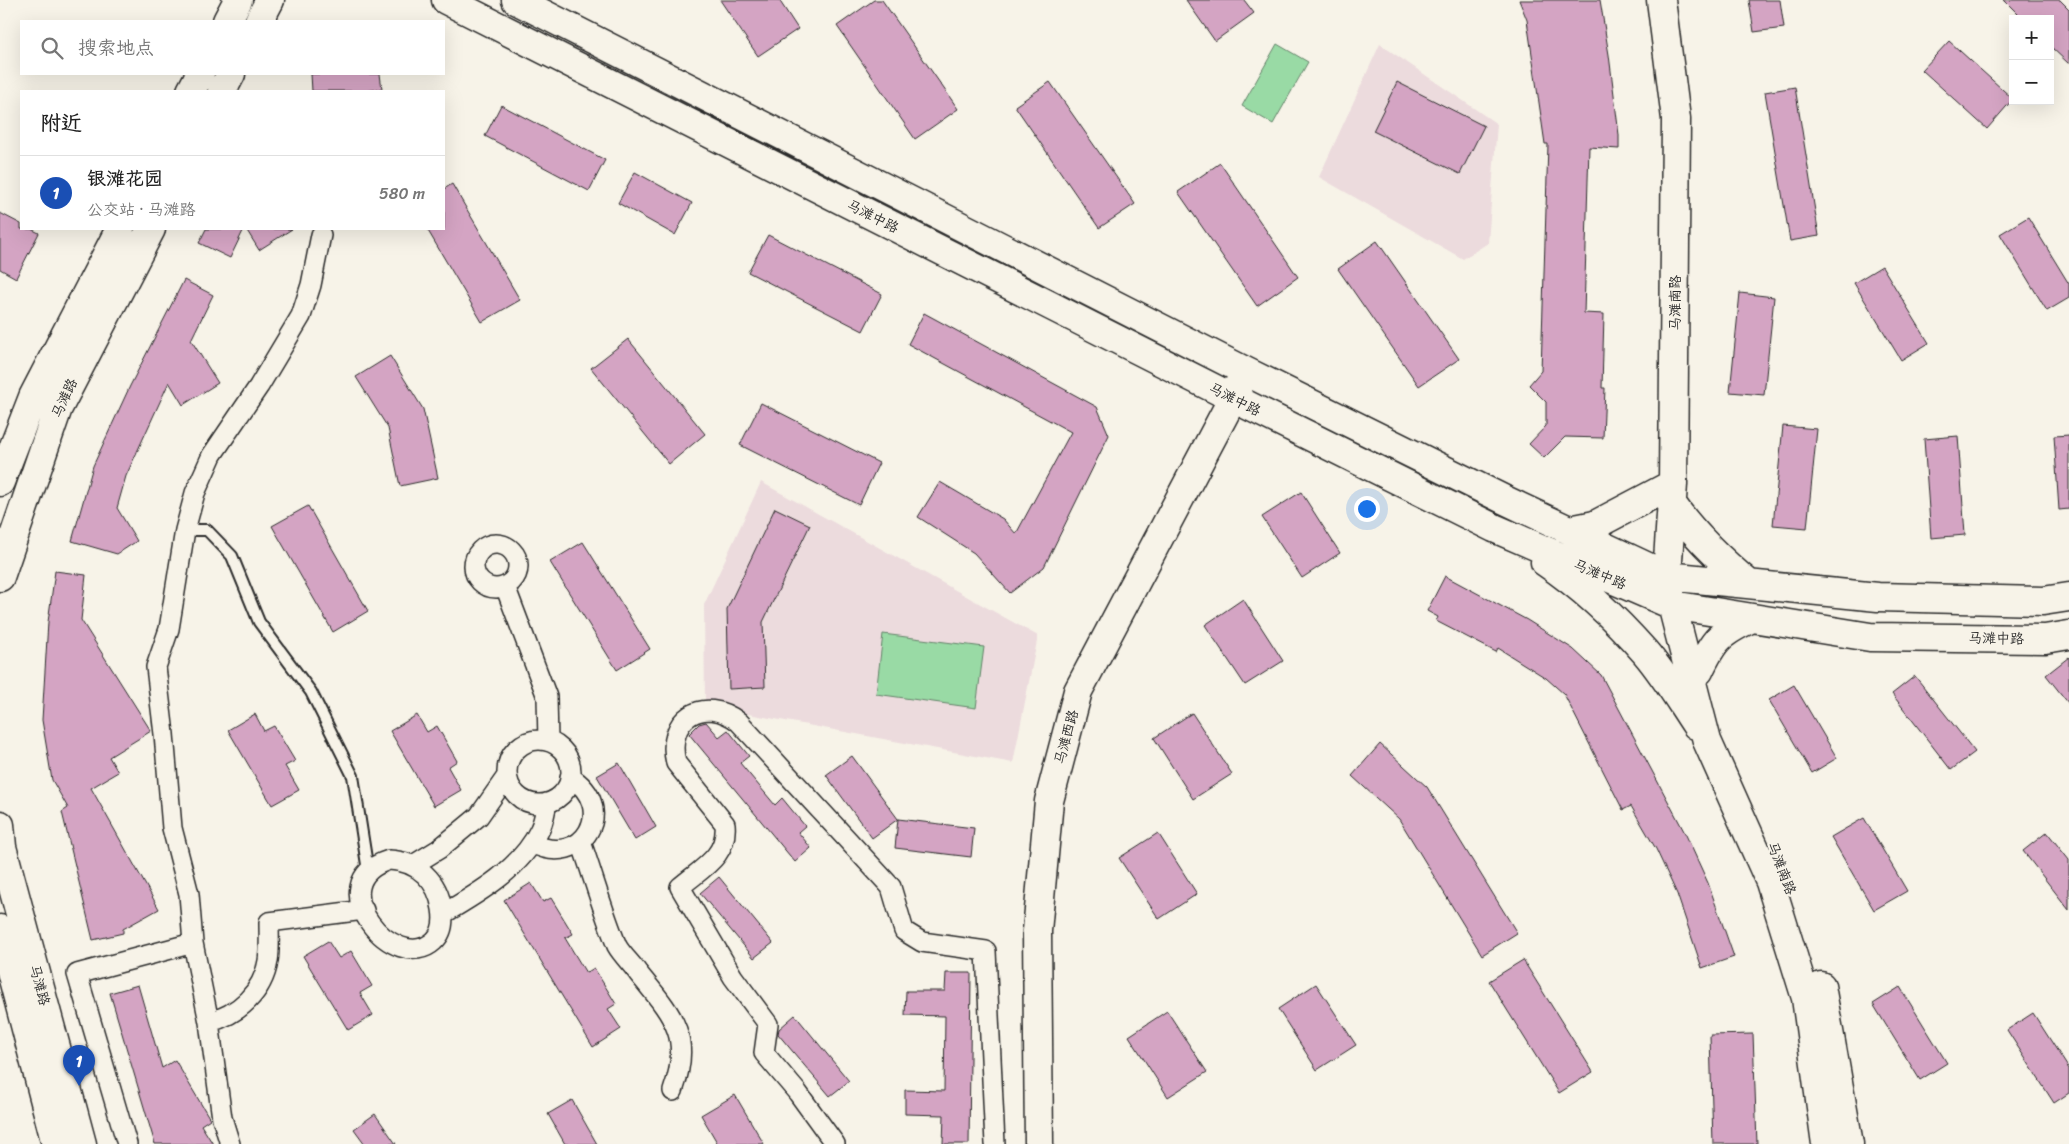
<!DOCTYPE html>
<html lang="zh">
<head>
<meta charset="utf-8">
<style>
  :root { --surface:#fff; --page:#f2f2f2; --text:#222; --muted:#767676; --line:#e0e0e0; --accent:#ea580c }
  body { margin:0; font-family:Sriracha,"LXGW WenKai TC",sans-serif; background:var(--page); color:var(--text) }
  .controls { position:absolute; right:15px; top:15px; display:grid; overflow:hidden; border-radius:0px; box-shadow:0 5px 20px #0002 }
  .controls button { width:45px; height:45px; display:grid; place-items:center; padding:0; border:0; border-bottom:1px solid var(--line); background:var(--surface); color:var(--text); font:25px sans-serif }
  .you { position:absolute; left:1366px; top:508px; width:18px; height:18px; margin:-12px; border:4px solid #fff; border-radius:50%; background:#1a73e8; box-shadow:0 0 0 8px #1a73e833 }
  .badge { display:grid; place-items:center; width:32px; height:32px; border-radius:50%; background:var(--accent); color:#fff; font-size:16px; font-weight:700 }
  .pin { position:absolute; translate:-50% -41px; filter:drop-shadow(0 1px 2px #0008) }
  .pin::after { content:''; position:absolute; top:26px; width:18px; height:15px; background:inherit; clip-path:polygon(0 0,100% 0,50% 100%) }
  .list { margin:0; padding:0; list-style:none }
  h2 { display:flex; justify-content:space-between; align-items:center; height:65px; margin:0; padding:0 20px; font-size:21px }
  h2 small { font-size:16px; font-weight:400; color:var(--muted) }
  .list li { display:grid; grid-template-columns:32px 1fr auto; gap:15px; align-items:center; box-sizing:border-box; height:75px; padding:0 20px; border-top:1px solid var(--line) }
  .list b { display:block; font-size:19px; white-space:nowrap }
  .list p { margin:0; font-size:16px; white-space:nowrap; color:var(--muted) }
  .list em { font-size:16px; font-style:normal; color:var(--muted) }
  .icon { flex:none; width:28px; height:28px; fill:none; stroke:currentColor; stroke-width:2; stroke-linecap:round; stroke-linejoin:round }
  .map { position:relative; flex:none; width:2069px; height:1144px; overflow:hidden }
  .search { position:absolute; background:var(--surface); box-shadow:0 5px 20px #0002; left:20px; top:20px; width:425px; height:55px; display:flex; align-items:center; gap:12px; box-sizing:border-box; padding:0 18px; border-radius:0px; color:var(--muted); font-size:19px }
  .panel { position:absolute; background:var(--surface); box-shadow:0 5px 20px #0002; left:20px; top:90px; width:425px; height:140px; border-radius:0px }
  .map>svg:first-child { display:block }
</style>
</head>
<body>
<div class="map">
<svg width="2069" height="1144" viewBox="0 0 2069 1144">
  <rect width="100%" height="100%" fill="#f7f3e8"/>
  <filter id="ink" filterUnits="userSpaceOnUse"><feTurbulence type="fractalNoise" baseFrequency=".02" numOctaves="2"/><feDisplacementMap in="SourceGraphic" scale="10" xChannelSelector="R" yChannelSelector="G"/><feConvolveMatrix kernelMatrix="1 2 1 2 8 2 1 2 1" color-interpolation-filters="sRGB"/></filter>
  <g filter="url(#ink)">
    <!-- built -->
    <path fill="#ecdbdd" d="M1380 44 1497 124 1488 243 1463 259 1319 177Z
      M761 482 1038 636 1013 763 705 706 704 605Z"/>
    <!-- green -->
    <path fill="#99daa5" stroke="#628268" d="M1277 44 1308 62 1273 124 1242 106Z
      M883 634 984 647 976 708 876 694Z"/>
    <!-- building -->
    <path fill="#d4a4c3" stroke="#2b2b2b" d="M720 0H779L798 29 758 56Z
      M874 0H882L958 109 915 139 837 26Z
      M1186 0H1244L1254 13 1215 41Z
      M1519 0H1600L1609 55 1619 135V149L1589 147 1584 313 1604 314 1602 388H1605L1603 438 1565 437 1544 458 1529 444 1546 426V402L1529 385 1541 371 1548 144H1545L1527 20Z
      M1749 0H1780L1784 28 1754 32Z
      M2004 0H2060L2069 9V64L2050 46V19H2023Z
      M1949 41 2013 99 1987 129 1922 70Z
      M311 74H380L382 89 364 91H312Z
      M1050 82 1135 204 1099 228 1015 106Z
      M1397 82 1484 126 1460 174 1373 131Z
      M1795 87 1819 236 1790 241 1765 92Z
      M501 105 605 160 589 191 485 136Z
      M1220 163 1298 277 1257 306 1178 192Z
      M635 172 692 203 675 235 618 203Z
      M452 184 520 300 482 322 427 229H444V189Z
      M0 213 21 224V229H31L39 233 16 278 0 269Z
      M2028 217 2069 284V298L2047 311 2000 234Z
      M206 229H244L230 258 199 243Z
      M246 229H292L259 250Z
      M768 235 882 294 863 331 748 272Z
      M1377 241 1459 359 1419 386 1338 269Z
      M1882 266 1929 343 1901 360 1854 283Z
      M184 280 213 295 191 340 218 383 183 405 169 382 126 476 117 508 137 541 117 554 72 541 93 466 130 386Z
      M1740 293 1774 297 1764 395 1730 392Z
      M924 313 1097 407 1109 435 1044 567 1010 593 974 553 918 517 940 482 1003 519 1016 534 1071 432 908 344Z
      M628 339 705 434 669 464 591 368Z
      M390 356 423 409 438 478 400 486 388 428 356 377Z
      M761 403 879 463 859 505 740 445Z
      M1783 426 1817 429 1807 528 1773 525Z
      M2069 435V509L2059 510 2054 436Z
      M1958 436 1965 535 1931 538 1924 439Z
      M1301 492 1340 553 1302 578 1262 517Z
      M308 506 368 611 333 632 272 526Z
      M775 508 810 525 763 622 765 687 729 689 727 609Z
      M583 542 650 649 617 670 550 562Z
      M55 571 86 575 81 620 151 731 109 757 118 772 91 788 159 909 123 929V933L93 940 62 812 68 808 52 780 42 720 48 622Z
      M1445 576 1527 620 1573 649 1601 675 1686 835 1708 883 1734 957 1702 968 1677 894 1656 849 1631 806 1623 810 1564 694 1546 678 1498 648 1496 652 1436 621 1438 617 1427 611Z
      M1243 599 1283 661 1245 685 1205 625Z
      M2069 657V704L2046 675Z
      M1915 676 1975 752 1951 770 1892 694Z
      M1794 685 1837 758 1812 773 1769 700Z
      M1192 713 1232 774 1193 799 1154 738Z
      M255 714 264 731 274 726 295 761 285 766 299 790 272 805 228 730Z
      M417 715 427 732 437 726 457 761 448 767 461 790 434 806 390 731Z
      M706 722 719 737 728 730 749 756 740 763 775 805 782 798 805 826 798 832 811 848 795 862 689 734 699 724Z
      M1380 744 1427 787 1517 933 1482 955 1399 819 1352 776Z
      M852 756 898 819 872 838 826 775Z
      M619 763 656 827 635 840 597 776Z
      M1864 818 1907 891 1874 910 1831 837Z
      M898 819 974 828 971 857 895 848Z
      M2047 832 2069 860V910L2023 851Z
      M1158 833 1197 894 1159 919 1119 858Z
      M719 877 773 943 754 958 700 893Z
      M531 883 543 902 551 898 573 934 565 938 586 973 594 968 616 1004 608 1009 621 1029 593 1047 504 900Z
      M328 941 339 958 351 951 372 986 360 993 373 1015 348 1030 303 956Z
      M1523 960 1593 1072 1559 1093 1489 981Z
      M946 973H971L969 1144H943L944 1115 905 1114V1090L944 1091 945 1016 905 1015 906 991H945Z
      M1316 984 1356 1045 1317 1070 1278 1009Z
      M138 985 162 1068 175 1060 210 1119 201 1125 213 1144H155L110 993Z
      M1900 987 1947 1063 1920 1080 1873 1004Z
      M1167 1011 1207 1072 1168 1097 1129 1036Z
      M2033 1013 2069 1069V1093L2054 1103 2007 1030Z
      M795 1015 849 1081 830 1096 778 1034 779 1029Z
      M1753 1034 1757 1144H1713L1710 1035Z
      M735 1095 764 1144H718L701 1115Z
      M572 1100 597 1144H565L548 1114Z
      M375 1114 396 1144H365L354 1129Z"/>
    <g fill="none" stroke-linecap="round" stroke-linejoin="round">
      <!-- service casing -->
      <g stroke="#2b2b2b" stroke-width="14">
        <path id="service" d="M185 530H207L232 556 259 622 311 692 353 776 368 871"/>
      </g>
      <!-- minor casing -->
      <g stroke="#2b2b2b" stroke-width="22">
        <path id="minor" d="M474 566a22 22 0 1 1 44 0a22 22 0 1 1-44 0Z
          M505 586 547 697 548 741
          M507 772a32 32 0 1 1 64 0a32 32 0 1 1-64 0Z
          M581 842C593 876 603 912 617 946 622 955 632 964 638 973 672 1015 693 1035 673 1091
          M532 843C583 870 619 807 570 777
          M389 860C418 861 438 881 442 909 444 921 443 933 434 941 396 977 316 883 389 860Z
          M413 865 439 849 479 816 507 776
          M443 914C479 893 522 868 540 829 544 821 545 811 547 803
          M209 1022C238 1015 263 992 268 961 270 949 269 935 269 922L364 910
          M127 1144 77 974 193 943
          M230 1144 222 1118 209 1022 193 943 189 894 172 828 164 734 156 667 169 629 185 530 195 493 212 455 259 386 301 316 311 285 321 235
          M835 1144 798 1093 764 1053 768 1024 733 977 680 887C702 868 728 856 725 824L676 763C665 719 703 694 739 722L891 887 904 931 922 942 986 951 995 1144"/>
      </g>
      <!-- secondary casing -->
      <g stroke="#2b2b2b" stroke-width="31">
        <path id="secondary" d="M446 0 1233 398 1494 528 1672 605 1870 637 2045 639 2069 635
          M516 0 1245 371 1505 500 1667 576 1878 597 2043 601 2069 597
          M1661 0 1676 119 1673 484 1667 576 1672 605 1707 741 1770 882 1806 998 1826 1144
          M227 21 238 0
          M259 21 270 0
          M191 91 200 74
          M222 91 231 74
          M0 482 33 397 120 229
          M1672 504C1694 535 1720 560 1749 584
          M1570 530 1595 525 1673 484
          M1545 562C1582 587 1616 619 1645 652 1664 674 1680 701 1696 725
          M0 577 58 408 151 229
          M1699 671C1714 639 1720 633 1752 618
          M0 825 2 847 82 1144
          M0 929 56 1144
          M1821 986 1849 1144
          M1039 1144 1037 931 1049 801 1078 691 1233 398 1240 382"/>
      </g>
      <!-- service -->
      <use href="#service" stroke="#f7f3e8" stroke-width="10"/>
      <!-- minor -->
      <use href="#minor" stroke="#f7f3e8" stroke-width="19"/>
      <!-- secondary -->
      <use href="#secondary" stroke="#f7f3e8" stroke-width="28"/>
    </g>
  </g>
  <g text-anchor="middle" stroke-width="4.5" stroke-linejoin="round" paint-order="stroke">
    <!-- street labels -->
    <g font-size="14" fill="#2b2b2b" stroke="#f7f3e8">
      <text transform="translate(873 216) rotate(27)" y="5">马滩中路</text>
      <text transform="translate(1675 303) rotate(-90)" y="5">马滩南路</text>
      <text transform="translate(64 398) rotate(-65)" y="5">马滩路</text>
      <text transform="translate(1235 399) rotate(27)" y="5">马滩中路</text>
      <text transform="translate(1600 574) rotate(23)" y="5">马滩中路</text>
      <text transform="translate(1996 638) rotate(1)" y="5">马滩中路</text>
      <text transform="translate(1066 737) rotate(-75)" y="5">马滩西路</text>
      <text transform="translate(1782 868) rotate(69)" y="5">马滩南路</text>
      <text transform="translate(40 985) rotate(75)" y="5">马滩路</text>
    </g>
  </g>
</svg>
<div class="controls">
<button>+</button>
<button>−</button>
</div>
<div class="you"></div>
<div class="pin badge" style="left:79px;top:1086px;background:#1a4fb4">1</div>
<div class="search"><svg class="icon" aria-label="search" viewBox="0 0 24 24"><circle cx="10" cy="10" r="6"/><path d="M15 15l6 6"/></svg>搜索地点</div>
<section class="panel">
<h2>附近<small></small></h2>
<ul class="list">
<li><span class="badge" style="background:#1a4fb4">1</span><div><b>银滩花园</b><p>公交站 · 马滩路</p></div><em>580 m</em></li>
</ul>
</section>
</div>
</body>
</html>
